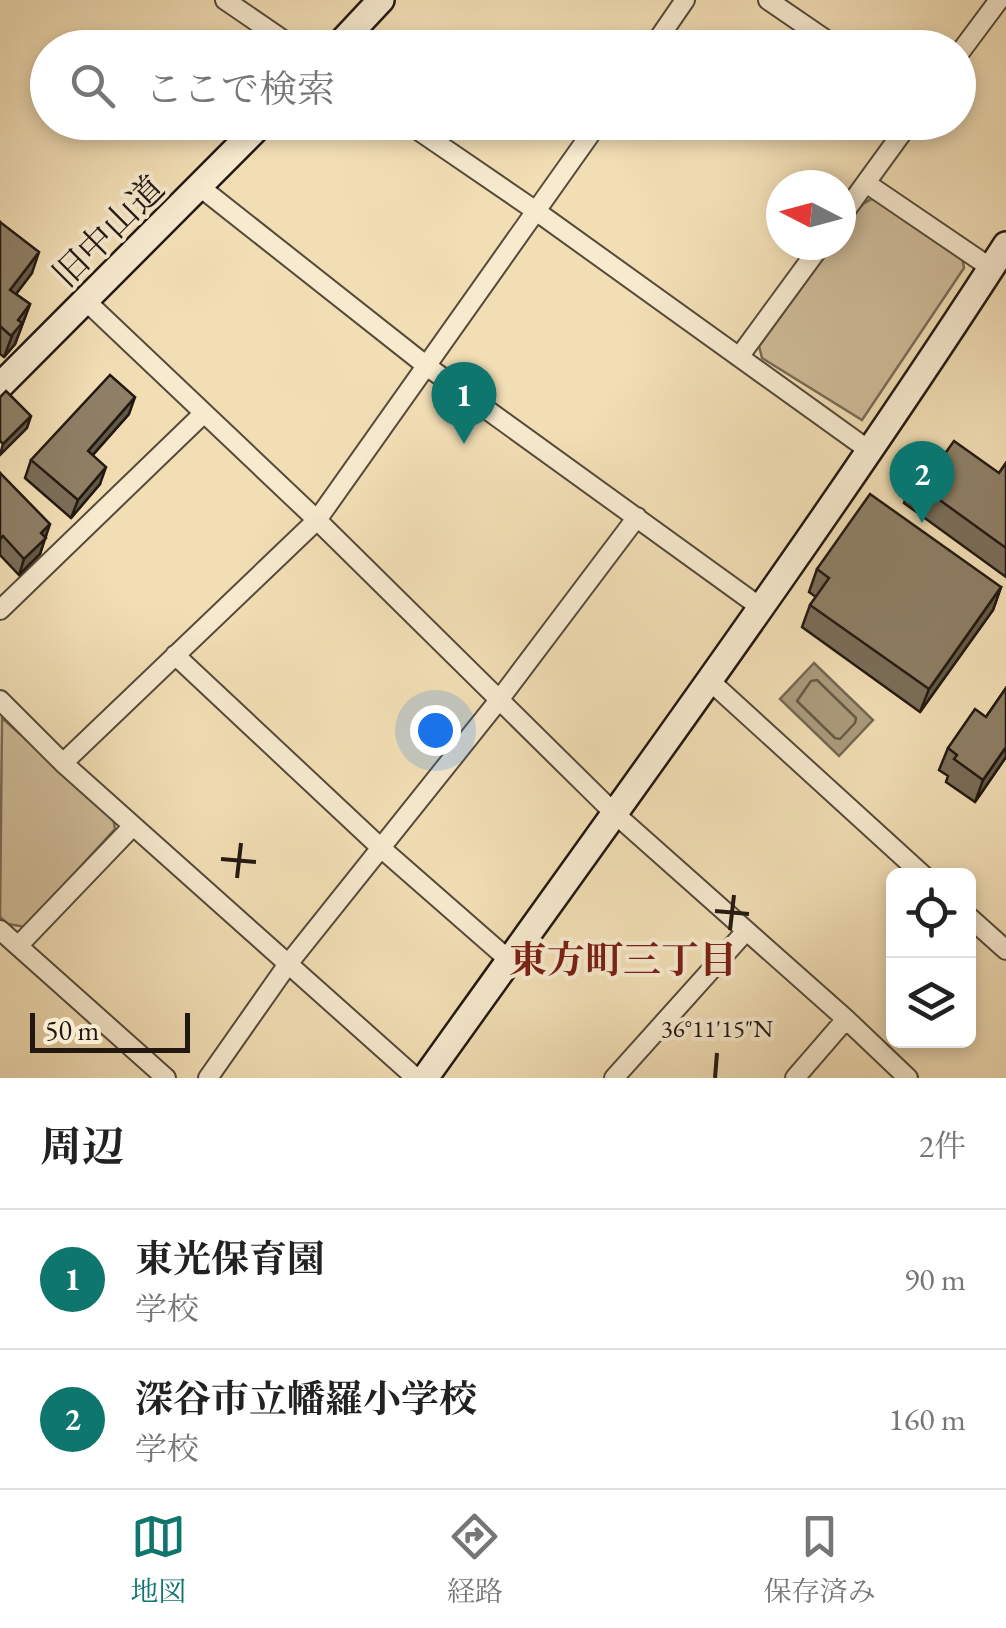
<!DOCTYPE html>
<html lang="ja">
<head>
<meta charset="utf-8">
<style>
	:root { --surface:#fff; --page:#f6f6f6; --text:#222; --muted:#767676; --line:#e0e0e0; --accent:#0f766e }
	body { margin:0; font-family:"EB Garamond","Noto Serif JP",serif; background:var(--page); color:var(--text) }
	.controls { position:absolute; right:30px; bottom:30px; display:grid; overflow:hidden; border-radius:15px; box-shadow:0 5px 15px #0003 }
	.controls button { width:90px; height:90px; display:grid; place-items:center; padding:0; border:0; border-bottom:2px solid var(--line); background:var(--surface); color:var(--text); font:50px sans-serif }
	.compass { position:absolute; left:766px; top:170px; width:90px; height:90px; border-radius:50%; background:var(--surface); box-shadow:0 5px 15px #0003; rotate:276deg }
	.scale { position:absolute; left:30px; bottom:25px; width:160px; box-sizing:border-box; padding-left:10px; border:5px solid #221811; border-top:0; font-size:28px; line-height:35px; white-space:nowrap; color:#221811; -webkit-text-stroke:8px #f7eacf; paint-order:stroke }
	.you { position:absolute; left:435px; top:730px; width:35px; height:35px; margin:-25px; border:8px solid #fff; border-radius:50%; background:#1a73e8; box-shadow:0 0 0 15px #1a73e833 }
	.badge { display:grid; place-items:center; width:65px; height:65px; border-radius:50%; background:var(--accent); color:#fff; font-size:32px; font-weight:700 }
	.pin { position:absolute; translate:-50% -82px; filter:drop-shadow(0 2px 5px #0008) }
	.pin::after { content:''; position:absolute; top:52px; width:35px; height:30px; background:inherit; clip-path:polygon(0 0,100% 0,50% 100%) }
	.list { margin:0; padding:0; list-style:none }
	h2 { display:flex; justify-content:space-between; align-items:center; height:130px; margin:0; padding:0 40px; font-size:42px }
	h2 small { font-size:32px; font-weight:400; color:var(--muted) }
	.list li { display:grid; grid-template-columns:65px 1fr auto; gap:30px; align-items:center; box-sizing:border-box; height:140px; padding:0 40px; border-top:2px solid var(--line) }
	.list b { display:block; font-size:38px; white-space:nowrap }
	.list p { margin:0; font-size:32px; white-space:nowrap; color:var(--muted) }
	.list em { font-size:32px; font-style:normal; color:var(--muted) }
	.icon { flex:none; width:55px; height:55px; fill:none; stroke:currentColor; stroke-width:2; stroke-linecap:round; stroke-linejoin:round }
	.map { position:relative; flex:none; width:1006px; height:1078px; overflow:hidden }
	.search { position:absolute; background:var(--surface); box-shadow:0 5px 15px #0003; left:30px; right:30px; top:30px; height:110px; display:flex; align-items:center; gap:25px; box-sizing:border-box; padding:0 35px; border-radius:55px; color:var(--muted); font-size:38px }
	.sheet { height:410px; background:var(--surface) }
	nav { display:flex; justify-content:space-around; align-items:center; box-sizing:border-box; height:140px; border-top:2px solid var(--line); background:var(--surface); font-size:28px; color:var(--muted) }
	nav a { display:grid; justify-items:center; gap:5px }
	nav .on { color:var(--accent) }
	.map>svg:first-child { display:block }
	.green { fill:#cfbc99; stroke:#786a55; stroke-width:2.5 }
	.water { fill:#ab9b7d; stroke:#746752; stroke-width:2.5 }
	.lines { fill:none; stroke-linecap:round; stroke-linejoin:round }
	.shore { stroke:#665a47; stroke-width:2.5 }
	.street-casing { stroke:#564a3a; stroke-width:22 }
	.secondary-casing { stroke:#221811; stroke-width:30 }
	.street { stroke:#f7eacf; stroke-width:18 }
	.secondary { stroke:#f7eacf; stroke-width:25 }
	.wall { fill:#7a6d58; stroke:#221811; stroke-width:2.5 }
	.shaded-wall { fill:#635947; stroke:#221811; stroke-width:2.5 }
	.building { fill:#8e7f66; stroke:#221811; stroke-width:2.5 }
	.ticks { fill:none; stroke:#221811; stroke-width:4 }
	.labels { text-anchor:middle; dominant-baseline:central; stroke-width:8; stroke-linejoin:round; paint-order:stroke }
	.street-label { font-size:35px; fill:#221811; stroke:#f7eacf }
	.neighbourhood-label { font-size:38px; font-weight:bold; fill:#7a1f14; stroke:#f7eacf }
	.ticks-label { font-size:25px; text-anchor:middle; fill:#221811; stroke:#f7eacf; stroke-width:8; stroke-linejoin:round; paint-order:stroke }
</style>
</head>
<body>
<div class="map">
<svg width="1006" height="1078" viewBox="0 0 1006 1078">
	<rect width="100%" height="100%" fill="#f2deb5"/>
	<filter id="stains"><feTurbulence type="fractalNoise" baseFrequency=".002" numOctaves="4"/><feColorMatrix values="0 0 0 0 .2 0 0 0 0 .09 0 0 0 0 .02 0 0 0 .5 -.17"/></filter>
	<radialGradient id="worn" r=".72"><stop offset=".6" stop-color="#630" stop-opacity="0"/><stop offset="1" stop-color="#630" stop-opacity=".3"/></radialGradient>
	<path class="green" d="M875,198L962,256L964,268L862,420L762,358L759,346L833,245H841C841,228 858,202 875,198Z
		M2,718L113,817L115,829L25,927L8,924L0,917Z"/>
	<path class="water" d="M814,663L873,720L839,756L780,699Z"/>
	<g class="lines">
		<path class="shore" d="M817,680L856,718L855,723L840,739L835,738L797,701L811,681Z"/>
		<defs>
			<path id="street" d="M225,0L295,48
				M768,0L838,48
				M652,48L685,0
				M958,55L999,0
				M406,122L536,211L870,451
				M866,183L991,268
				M200,187L428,367L760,607
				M841,217L910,122
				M87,302L317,520L614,813L846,1019L908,1078
				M739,357L821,245
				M0,610L204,413
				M175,655L381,848L509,960
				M710,681L924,876
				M0,700L63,763L416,1078
				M63,763L317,520L599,122
				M968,916L1006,950
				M0,930L166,1078
				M18,946L133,826
				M208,1078L288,964L499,700L637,517
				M614,1078L746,931
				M795,1078L846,1019"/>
			<path id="secondary" d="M336,48L381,0
				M0,386L263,122
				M425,1078C622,802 823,529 1006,245"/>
		</defs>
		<use href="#street" class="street-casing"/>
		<use href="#secondary" class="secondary-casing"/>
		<use href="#street" class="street"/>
		<use href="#secondary" class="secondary"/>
	</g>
	<path class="wall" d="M0,222L32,273L16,294L30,304L15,344L4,357L0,354Z
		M129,414L93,455L100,484L71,518L25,478L31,460Z
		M939,462L999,473L1006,463V577L904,503L912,480Z
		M0,473L45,537L40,554L19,575L0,555Z
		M817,569L1001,587L993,610L920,712L802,627L810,605L816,597L809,592Z
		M1006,688V757L975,802L946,782L948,776L939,770L948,748L986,717Z"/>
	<path class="shaded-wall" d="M39,252L32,273L3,311L10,290Z
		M30,304L15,344L4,357L18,320Z
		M135,397L129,414L81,468L88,451Z
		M31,416L27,428L0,455L3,444Z
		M106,467L100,484L71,518L78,500Z
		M50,524L40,554L19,575L24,559L41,533Z
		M1001,587L993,610L920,712L929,689Z
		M1006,747V757L975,802L983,780Z"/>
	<path class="building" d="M0,222L39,252L10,290L30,304L18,320L22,323L11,336L0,326Z
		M110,375L135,397L88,451L106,467L78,500L31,460Z
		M6,391L31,416L3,444L0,441V397Z
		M954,441L999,473L1006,463V548L912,480L930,455L939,462Z
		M0,473L50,524L41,533L46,538L24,559L3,536L0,539Z
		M870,494L1001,587L929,689L810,605L829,578L817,569Z
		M1006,688V747L983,780L954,759L957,755L948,748L975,709L986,717Z"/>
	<path class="ticks" d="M221,859L256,862M237,878L241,843M715,911L749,914M730,930L734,895M715,1078L717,1053"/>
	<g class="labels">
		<g class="street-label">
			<text transform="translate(108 231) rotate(-45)">旧中山道</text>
		</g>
		<g class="neighbourhood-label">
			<text x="623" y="959">東方町三丁目</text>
		</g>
	</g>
	<g class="ticks-label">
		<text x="717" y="1037">36°11'15"N</text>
	</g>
	<rect width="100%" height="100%" filter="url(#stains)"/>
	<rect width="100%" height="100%" fill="url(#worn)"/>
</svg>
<div class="controls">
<button><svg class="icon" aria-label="locate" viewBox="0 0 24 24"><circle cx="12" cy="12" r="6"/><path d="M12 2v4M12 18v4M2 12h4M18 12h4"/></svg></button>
<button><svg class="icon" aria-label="layers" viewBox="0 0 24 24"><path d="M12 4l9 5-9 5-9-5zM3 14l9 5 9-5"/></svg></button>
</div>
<svg class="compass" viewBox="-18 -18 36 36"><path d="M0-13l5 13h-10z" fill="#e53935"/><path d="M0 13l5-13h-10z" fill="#767676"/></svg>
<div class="scale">50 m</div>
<div class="you"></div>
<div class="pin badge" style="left:464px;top:444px">1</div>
<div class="pin badge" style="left:922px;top:523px">2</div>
<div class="search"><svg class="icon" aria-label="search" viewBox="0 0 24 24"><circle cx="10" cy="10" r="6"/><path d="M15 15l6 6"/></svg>ここで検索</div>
</div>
<section class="sheet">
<h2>周辺<small>2件</small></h2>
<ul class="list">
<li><span class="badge">1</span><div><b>東光保育園</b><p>学校</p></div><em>90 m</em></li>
<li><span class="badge">2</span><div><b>深谷市立幡羅小学校</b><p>学校</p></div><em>160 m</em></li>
</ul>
</section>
<nav>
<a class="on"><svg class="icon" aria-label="map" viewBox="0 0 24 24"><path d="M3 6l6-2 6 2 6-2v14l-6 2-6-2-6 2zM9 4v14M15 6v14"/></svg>地図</a>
<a><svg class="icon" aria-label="directions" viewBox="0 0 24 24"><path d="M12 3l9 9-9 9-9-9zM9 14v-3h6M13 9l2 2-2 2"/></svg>経路</a>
<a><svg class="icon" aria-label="saved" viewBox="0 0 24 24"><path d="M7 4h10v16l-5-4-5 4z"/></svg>保存済み</a>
</nav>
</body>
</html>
